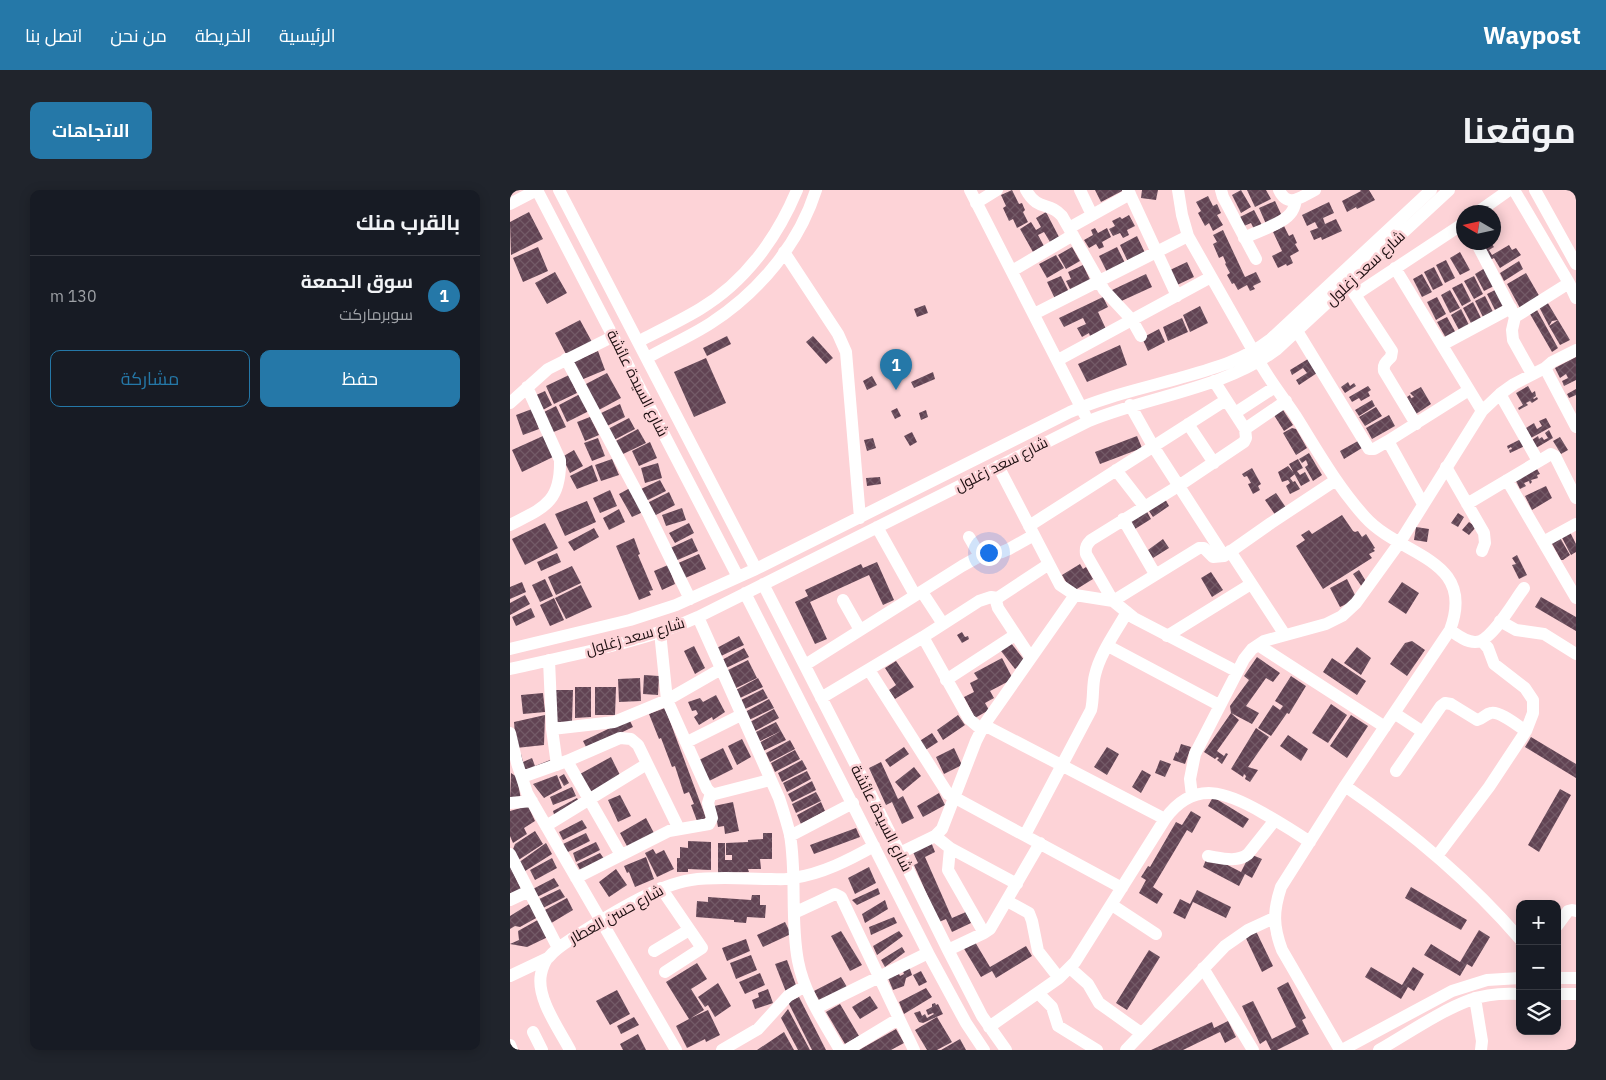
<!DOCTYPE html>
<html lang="ar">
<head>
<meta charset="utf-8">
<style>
	:root { --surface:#171b24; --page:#20242c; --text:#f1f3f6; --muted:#9ea1a6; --line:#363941; --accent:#2578a8 }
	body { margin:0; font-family:"IBM Plex Sans",Cairo,sans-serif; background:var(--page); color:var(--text); direction:rtl }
	.controls { position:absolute; right:15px; bottom:15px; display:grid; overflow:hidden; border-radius:10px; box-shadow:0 2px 12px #0003 }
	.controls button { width:45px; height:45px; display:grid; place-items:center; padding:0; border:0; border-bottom:1px solid var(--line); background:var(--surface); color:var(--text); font:25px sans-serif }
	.compass { position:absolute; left:946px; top:15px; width:45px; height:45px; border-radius:50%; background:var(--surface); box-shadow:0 2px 12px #0003; rotate:279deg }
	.you { position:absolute; left:478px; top:362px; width:18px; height:18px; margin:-12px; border:4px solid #fff; border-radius:50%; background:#1a73e8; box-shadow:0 0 0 8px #1a73e833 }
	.badge { display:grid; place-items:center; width:32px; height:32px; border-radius:50%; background:var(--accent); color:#fff; font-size:16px; font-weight:700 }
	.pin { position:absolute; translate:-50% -41px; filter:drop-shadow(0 1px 2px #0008) }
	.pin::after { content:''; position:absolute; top:26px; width:18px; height:15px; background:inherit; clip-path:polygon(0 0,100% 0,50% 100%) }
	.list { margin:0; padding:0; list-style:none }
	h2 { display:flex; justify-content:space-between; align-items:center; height:65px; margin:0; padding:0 20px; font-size:21px }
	h2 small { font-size:16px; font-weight:400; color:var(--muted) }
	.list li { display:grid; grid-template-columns:32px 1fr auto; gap:15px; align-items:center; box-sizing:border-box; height:80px; padding:0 20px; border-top:1px solid var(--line) }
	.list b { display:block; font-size:19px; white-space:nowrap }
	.list p { margin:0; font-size:16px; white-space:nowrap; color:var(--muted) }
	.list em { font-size:16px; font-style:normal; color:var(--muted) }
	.actions { display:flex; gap:10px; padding:15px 20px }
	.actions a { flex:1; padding:11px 0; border:1px solid var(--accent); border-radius:10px; text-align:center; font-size:18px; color:var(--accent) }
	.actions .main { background:var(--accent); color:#fff }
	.icon { flex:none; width:28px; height:28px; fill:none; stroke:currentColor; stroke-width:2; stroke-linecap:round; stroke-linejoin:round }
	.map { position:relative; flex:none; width:1066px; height:860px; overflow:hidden; direction:ltr; border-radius:10px }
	header { display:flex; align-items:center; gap:30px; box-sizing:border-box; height:70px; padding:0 25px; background:var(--accent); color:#fff }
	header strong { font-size:24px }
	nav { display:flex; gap:28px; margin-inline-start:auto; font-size:18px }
	.intro { display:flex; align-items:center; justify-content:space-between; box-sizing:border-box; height:120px; padding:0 30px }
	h1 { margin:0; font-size:35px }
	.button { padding:12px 22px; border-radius:10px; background:var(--accent); color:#fff; font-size:18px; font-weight:700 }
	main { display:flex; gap:30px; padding:0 30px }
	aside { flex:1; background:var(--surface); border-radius:10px; box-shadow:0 2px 12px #0003 }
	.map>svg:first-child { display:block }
	.building { fill:url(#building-cross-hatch) }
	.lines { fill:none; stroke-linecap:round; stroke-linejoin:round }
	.minor { stroke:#fff; stroke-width:12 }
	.labels { text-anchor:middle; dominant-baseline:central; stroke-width:5; stroke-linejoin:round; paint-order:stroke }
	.street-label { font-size:15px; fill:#1d0f11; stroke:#fdd3d7 }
</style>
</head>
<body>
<header>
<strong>Waypost</strong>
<nav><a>الرئيسية</a><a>الخريطة</a><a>من نحن</a><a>اتصل بنا</a></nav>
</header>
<div class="intro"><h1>موقعنا</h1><a class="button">الاتجاهات</a></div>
<main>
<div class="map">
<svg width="1066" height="860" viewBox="0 0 1066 860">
	<defs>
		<pattern id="building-cross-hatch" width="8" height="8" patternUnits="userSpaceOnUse" patternTransform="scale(1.25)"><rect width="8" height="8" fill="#614353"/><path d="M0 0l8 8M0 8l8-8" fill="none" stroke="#735a67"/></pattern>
	</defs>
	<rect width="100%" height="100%" fill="#fdd3d7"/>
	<path class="building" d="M502,0L509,14L512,13L515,20L513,22L518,32L507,38L503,29L499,31L493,18L496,16L491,5Z
		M585,0H614L591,12Z
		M632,0H648L646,10L631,8Z
		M731,0L741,17L731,23L722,5Z
		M737,0H756L761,9L745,17Z
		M850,0H859L865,10L847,19L846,17L837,22L832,11L851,1Z
		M698,6L703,16L707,14L711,23L707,25L713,35L703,41L699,33L695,36L688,23L691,21L686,12Z
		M765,11L772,26L756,34L749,18Z
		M819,12L824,23L813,28L815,34L826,29L832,41L812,50L811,47L804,50L800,41L808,38L805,32L797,36L792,25Z
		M744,20L753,37L745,41L741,33L734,36L730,27Z
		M19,22L33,49L1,65L0,32Z
		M536,22L549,47L540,52L534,42L528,45L534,56L523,62L510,39L521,32L526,40L531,37L526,28Z
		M619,25L625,36L617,40L619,45L613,48L610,43L603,46L599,39L605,36L602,31L610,27L612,29Z
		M774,36L779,46L783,44L787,53L785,54L789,61L780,66L783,73L777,76L776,74L768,78L762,66L772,61L763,42Z
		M585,38L588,43L597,38L601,47L592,52L594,57L589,59L586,54L579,58L574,50L583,45L581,40Z
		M713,40L735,87L746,82L751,92L743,96L745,99L740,101L737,95L728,100L724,93L722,94L717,85L720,83L715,74L716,73L713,66L709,68L703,54L707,52L703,45Z
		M627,46L636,65L619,74L610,55Z
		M974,52H976L979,56L982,54L984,57L979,60L982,65L999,55L1002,60L1006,58L1011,65L990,78L984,68L978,71L970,55Z
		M28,57L38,81L13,92L3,68Z
		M562,57L570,71L556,79L548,65Z
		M607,57L616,75L598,84L589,66Z
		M950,62L960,80L950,85L940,68Z
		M546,65L554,78L537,88L529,74Z
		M936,70L945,88L935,93L926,75Z
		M1009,71L1013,79L994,91L990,83Z
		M677,72L684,87L667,95L660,80Z
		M573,75L582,94L562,103L556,91L561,89L558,82Z
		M924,77L933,95L923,100L914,82Z
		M975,78L984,96L974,101L965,84Z
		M45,82L57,103L37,114L25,93Z
		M1016,83L1031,109L1011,120L997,94Z
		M636,84L642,97L607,113L600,101Z
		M912,84L922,102L912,107L903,89Z
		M551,86L560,104L546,111L537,92Z
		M964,86L973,104L964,109L954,91Z
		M952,93L961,111L952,116L942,98Z
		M987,99L996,116L986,122L977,104Z
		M940,100L950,118L940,123L931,105Z
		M975,106L984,124L974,129L965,111Z
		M593,107L598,117L588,122L596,139L580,146L579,143L572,147L567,138L576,134L573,128L554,137L549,128Z
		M927,107L936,124L926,130L917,112Z
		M1036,110L1048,130L1042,131L1039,136L1028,115Z
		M963,112L972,130L962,135L953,118Z
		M415,115L418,123L407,127L404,119Z
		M690,116L698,133L680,142L673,125Z
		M951,119L960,137L950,142L941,125Z
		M1027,120L1048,158L1042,162L1020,124Z
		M937,127L947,145L937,150L927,132Z
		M672,128L678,142L658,151L653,137Z
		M70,130L82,152L57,166L45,143Z
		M1048,130L1060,150L1050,155L1039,136Z
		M649,139L655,152L638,161L632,148Z
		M217,146L221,154L197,166L193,158Z
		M303,146L323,168L316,174L296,152Z
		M610,155L617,175L577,192L568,174Z
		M88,161L95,180L71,190L63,172Z
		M1066,167V190L1054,196L1052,191L1058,188L1056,184L1050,188L1045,178Z
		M196,168L216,213L184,227L164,182Z
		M798,169L807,183L789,195L786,190L797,183L793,178L782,185L780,180Z
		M423,182L425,189L404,198L401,192Z
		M97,183L111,208L87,221L74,195Z
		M59,185L67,203L44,214L36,196Z
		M362,186L367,195L357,200L353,191Z
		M838,192L840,196L844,193L846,196L835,203L831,197Z
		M858,196L861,200L858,202L860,206L851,211L849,208L842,212L839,207Z
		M1018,196L1022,203L1025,201L1026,206L1023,208L1024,209L1027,207L1028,209L1022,213L1020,211L1016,213L1018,215L1009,220L1008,218L1013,215L1006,203Z
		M911,197L921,214L906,224L897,207L900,205L901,208L904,207L900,203Z
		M1066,199V205L1059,208L1057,204Z
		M35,201L42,215L31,221L24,206Z
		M70,204L79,221L57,232L49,215Z
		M862,210L865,216L849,226L845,220Z
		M110,214L115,227L95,237L89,224Z
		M46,216L56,237L41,243L32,223Z
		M771,217L783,235L774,241L762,222Z
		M866,217L872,226L855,236L849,227Z
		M387,218L391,226L385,229L381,221Z
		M22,219L29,239L13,245L6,225Z
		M416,220L418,227L411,230L409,223Z
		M879,225L885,236L862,249L856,238Z
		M80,227L89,245L75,251L67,232Z
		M119,228L125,239L104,250L98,239Z
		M1036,228L1041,237L1021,248L1016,238L1024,233L1027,239L1032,236L1029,231Z
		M782,238L786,239L797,258L786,265L773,243Z
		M128,239L136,253L111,265L104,252Z
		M1039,240L1043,248L1026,258L1022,250L1028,246L1029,249L1032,247L1034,250L1038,248L1035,243Z
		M402,242L407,252L400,256L394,246Z
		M33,246L43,267L12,282L2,260Z
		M627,246L632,258L590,274L585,262Z
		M1050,247L1058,260L1051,264L1043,251Z
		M88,248L95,266L82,271L74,253Z
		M363,248L366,258L357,261L354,250Z
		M1013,248L1017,255L1000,263L999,260L1002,259L1001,257L998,259L997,256Z
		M848,251L852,258L834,269L830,261Z
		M140,252L147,268L129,276L122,261Z
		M64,260L73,276L60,283L52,267Z
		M799,263L812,285L803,291L795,277L798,275L796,270L792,273L789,269Z
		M102,269L109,285L91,291L85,275Z
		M788,269L793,278L787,281L790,285L795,282L800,291L791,296L779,274Z
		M148,273L152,288L135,293L131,278Z
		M82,275L88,291L67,299L60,286Z
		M778,276L785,284L780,288L783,292L785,291L790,299L780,304L776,296L780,293L778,290L772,292L768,282Z
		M742,278L751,294L748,296L750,300L743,304L738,294L741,293L737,286L734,287L732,284Z
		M1027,279L1030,284L1027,285L1028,288L1021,290L1022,292L1020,294L1019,291L1014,293L1016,296L1010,299L1005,289Z
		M370,287L371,294L357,296L356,288Z
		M150,290L156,301L136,311L131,299Z
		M1036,296L1042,308L1022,320L1015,306Z
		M120,298L133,322L122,327L109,304Z
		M100,300L107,316L90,323L83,308Z
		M159,302L165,315L144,326L137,313Z
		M766,303L777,319L766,326L755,310Z
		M654,307L659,316L643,327L637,318Z
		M77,311L86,332L55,346L45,324Z
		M172,318L176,330L156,336L152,325Z
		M635,318L641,329L625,339L619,328Z
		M109,319L115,332L99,340L93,328Z
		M948,323L954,327L948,337L941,333Z
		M832,325L843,341L845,342L848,341L852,347L856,344L865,358L863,359L865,361L859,364L862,368L813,399L786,356L795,350L791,345L799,340L802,344Z
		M959,332L966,337L959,345L952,340Z
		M35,333L48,358L15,375L2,349Z
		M179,333L184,343L165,353L159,343Z
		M906,337L919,339L917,352L904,350Z
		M84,338L89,347L64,361L58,352Z
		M1059,340L1066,354V362L1061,365L1050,344Z
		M1049,346L1060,365L1053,370H1051L1040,350Z
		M124,348L130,364L128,365L143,400L139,401L141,405L129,410L106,356Z
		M182,348L188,361L163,372L158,359Z
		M653,349L659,358L643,368L638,360Z
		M47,363L51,372L31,381L27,372Z
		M189,364L196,379L173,389L166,374Z
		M1007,365L1017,385L1009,389L1002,375L1006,374L1002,368Z
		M367,372L384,410L373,415L359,385L300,412L317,449L305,454L285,412L298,406L295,400L351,374L353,378Z
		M570,374L573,379L576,377L583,389L562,402L552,385Z
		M158,375L165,394L152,400L144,381Z
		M62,376L71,393L46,405L38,387Z
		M849,380L857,393L852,397L843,384Z
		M701,382L713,400L702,407L691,388Z
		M35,389L43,406L30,412L22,395Z
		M837,389L847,409L830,417L820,398Z
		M12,392L16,402L0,409V397Z
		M892,392L909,403L896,424L878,412Z
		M71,395L82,417L56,429L45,408Z
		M15,405L20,414L0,425V413Z
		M1031,407L1066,427V441L1025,417Z
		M44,408L54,430L40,436L30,415Z
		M21,418L25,427L6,436L2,427Z
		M452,442L455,447L458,446L459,449L452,453L447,445Z
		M229,446L234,455L209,467L205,459Z
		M902,451L915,460L897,486L880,474L895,453Z
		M501,453L515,471L505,479L491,461Z
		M184,456L195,478L185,484L174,461Z
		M847,457L861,468L851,485L834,473Z
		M234,458L239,467L214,479L210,471Z
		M747,467L770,483L763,492L756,488L736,516L749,523L742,534L721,523L720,516L739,490L734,486Z
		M492,468L503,489L480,501L484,508L475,513L479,520L465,528L454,507L464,502L460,493L468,489L464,483Z
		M822,468L856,491L847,505L813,482Z
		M238,470L247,488L222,500L214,482Z
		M386,471L404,497L385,509L379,500L386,495L375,478Z
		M134,485L149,486L148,505L133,504Z
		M781,486L796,496L779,524L777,523L761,546L748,538L763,515L770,520L773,516L765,511Z
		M130,488L131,511L109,512L108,489Z
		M248,488L253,497L228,509L224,501Z
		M65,497H81V527L65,528Z
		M85,497H106L105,525H85Z
		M253,499L258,508L233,520L229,511Z
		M45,500H63L62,532H44Z
		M33,503L35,522L13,524L11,505Z
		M206,505L215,522L203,530L202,527L189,535L184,527L188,524L186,520L182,521L178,512L190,508L193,512Z
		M259,509L264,518L239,530L235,522Z
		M821,514L837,525L818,553L802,543Z
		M155,518L196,628L187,631L181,615L184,614L179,602L174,604L165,576L162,577L151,548L149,549L139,524Z
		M264,519L269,528L245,541L240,532Z
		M721,523L729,530L707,561L714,566L716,563L718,564L712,574L707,570L709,568L707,567L705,569L694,562Z
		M35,525L34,555L6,558L4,532Z
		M448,525L455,535L433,550L427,540Z
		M841,525L858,536L837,568L820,556Z
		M119,529L123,537L77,559L73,551Z
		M266,532L271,541L246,553L242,544Z
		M746,538L759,547L738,577L748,580L740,592L735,589L736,586L734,584L733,587L721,579Z
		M271,541L276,550L251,562L247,554Z
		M422,543L428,552L414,561L408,552Z
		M778,545L798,559L791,571L770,556Z
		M1021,547L1066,574V588L1015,557Z
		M232,549L241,567L227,575L218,556Z
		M280,550L285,559L260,572L256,563Z
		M671,554L681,557L675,574L663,570L666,562L668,563Z
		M394,557L399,564L380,577L375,570Z
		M597,557L609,564L597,585L584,577Z
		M213,558L223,579L197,592L187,571Z
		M444,558L452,575L434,584L426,567Z
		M285,560L290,569L265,582L261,573Z
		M11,564L13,572L22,568L25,576L40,570L41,575L15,584L9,566Z
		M101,567L111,587L81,603L70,584Z
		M292,570L297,579L272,592L268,583Z
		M650,570L661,574L655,587L645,583Z
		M371,572L388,609L393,606L404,628L392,634L382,612L376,615L359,578Z
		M404,577L411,586L393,601L385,592Z
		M632,580L641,585L631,603L622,597Z
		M297,581L301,589L277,602L273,593Z
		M1,583L7,587L11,610L0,611Z
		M54,584L59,593L54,596L49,587Z
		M47,585L52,598L34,608L23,594Z
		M302,591L306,600L282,612L278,604Z
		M62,597L66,606L43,615L40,607Z
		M1050,599L1061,605L1029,662L1018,655Z
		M306,602L311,611L286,623L282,614Z
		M429,603L435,615L413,627L407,616Z
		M110,605L121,626L108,632L98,610Z
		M703,607L739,629L733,638L698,616Z
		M67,608L71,615L45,628L43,621Z
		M223,612L229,641L215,644L214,636L208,637L204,616Z
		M311,612L315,621L291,634L287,625Z
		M18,616L25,631L14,638L17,644L3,653L0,646V621Z
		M681,621L691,627L682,643L677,640L643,697L653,704L647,714L629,703L636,690L631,687L638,676L640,677L666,632L672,635Z
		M136,628L145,645L118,658L110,643Z
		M72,630L77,638L53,650L49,642Z
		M346,638L350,647L304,664L300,655Z
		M25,641L33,654L7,671L2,662L5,654Z
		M76,643L80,651L56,663L53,654Z
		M253,643H262V669H250L251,679H238L239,682L208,683V653H215V670H222V665H216V653L238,652V650L253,649Z
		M178,651L201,652V680L178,679V682H167V668H170V657L178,658Z
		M86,652L90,660L66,672L63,663Z
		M421,652L425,662L415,667L442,728L456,722L461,733L442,742L436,729L429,732L404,675L408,673L402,660Z
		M36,653L42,664L12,683L8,673Z
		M143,659L146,664L154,660L164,679L147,687L135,663Z
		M90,663L95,670L71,682L67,674Z
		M740,664L752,669L742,688L735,684L729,696L693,677L698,665L731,682Z
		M136,667L144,689L125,697L119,682L117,683L114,676Z
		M42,668L47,678L25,690L20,680Z
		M0,676L11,699L0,705Z
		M359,677L366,693L345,704L338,688Z
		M106,679L117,695L99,707L89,692Z
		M44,688L49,696L25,708L21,700Z
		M901,697L957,730L951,740L895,708Z
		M368,698L370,704L347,715L342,710Z
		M50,699L55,707L31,719L27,710Z
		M687,700L721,717L716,728L683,712L675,729L663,723L670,709L680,714Z
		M242,705H250V715H256L255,728L237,727L236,733L224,732V730L186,727L187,711L198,712V707L241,710Z
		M57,708L63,720L38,735L33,721Z
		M375,710L378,719L355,733L352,724Z
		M21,713L28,727L10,737L5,736L0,739V726Z
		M33,727L40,746L17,757L0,754L9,750L8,741Z
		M384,727L387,733L361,745L359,737Z
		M275,732L281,744L253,757L247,745Z
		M744,737L763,776L752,782L733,742Z
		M969,740L980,747L962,777L957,774L950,786L914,765L921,754L950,772Z
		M331,741L352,775L340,781L321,746Z
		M389,741L393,746L367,765L363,756Z
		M236,749L240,761L217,771L212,758Z
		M450,752H465L480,777L516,756L522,766L486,788L482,781L471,787Z
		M392,757L395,762L375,777L371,770Z
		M639,760L650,767L617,820L606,813Z
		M241,765L247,780L226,789L220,773Z
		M277,770L287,798L276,802L265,774Z
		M187,773L197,789L181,799L194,820L181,828L198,820L210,845L196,852L195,849L177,858L166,836L179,829L156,792Z
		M399,776L402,785L396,788L394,796L383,800L378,788L389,784L390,786L394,784L392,779Z
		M861,777L892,795L903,777L914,784L904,801L898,797L891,809L855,787Z
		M411,781L417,792L409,796L403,785Z
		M250,783L255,795L235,804L229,792Z
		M331,787L337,797L310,812L304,801Z
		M778,792L796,828L792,830L799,844L767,860H761L756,850L750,854L732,816L743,811L762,849L786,837L767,798Z
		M208,793L221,816L205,827L198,815L195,817L188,807Z
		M416,798L422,807L394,824L389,812Z
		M258,799L263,813L245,819L242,810L249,807L248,803Z
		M107,800L120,824L100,835L86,811Z
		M360,806L368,818L350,829L342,817Z
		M289,807L316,860H302L278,812Z
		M425,813L426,815L428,814L433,824L413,833L409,832L404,823L410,821L412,826L415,824L417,828L424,824L423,823L418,825L416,820L422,817V814Z
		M330,814L349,846L335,854L316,822Z
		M278,819L300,860H288L271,828Z
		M124,827L129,835L111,844L107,836Z
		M427,827L442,852L427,860H417L405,840Z
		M718,831L726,847L715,853L710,842L673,860H641L702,832L704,838Z
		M386,839L394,853L381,860H349Z
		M274,842L284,860H247Z
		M128,844L136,860H113L110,854Z
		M450,849L456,860H431Z"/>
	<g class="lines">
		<path class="minor" d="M27,0L228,387
			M49,0L246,379
			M460,0L575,225
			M516,0C528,22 539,11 552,26L594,100L622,130L631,146
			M570,0L582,25
			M618,0L667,106
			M668,0L672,25L678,46C702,88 726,130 749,171C759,190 773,207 785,225C807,260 827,296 855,327C891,367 967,368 940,440L835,596L771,697C763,721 763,736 772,760L830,860
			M711,0L713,7L746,69
			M769,0C778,19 791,7 805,0
			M1004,0L1059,93L1066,108
			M1025,0L1066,74
			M466,13L487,0
			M0,14L27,0
			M968,22L999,0
			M559,38L620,4
			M734,48C746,42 772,34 780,24C784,20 785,15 786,10
			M966,52L1005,127L1002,140L1003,150L1022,184
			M274,62L328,144L336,162L350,328
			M885,78L972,221
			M502,81L563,45
			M838,94L882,161L881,167C876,172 873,174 874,181L906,234
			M845,105L954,33
			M524,124L678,46
			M1005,127L1059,93
			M787,141L859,259H864L878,251L959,200
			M129,151C149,141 170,131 190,119C235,92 267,48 287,0
			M932,155L1001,118
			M137,168C158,156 181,146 201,133C249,102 289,54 306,0
			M56,169L139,325L180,409
			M548,170L701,87
			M1035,178L1066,237
			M704,191L735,239
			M990,204L1028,271
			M0,213L38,179L104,146
			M620,215L643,256L714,366
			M725,223L765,197
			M678,234L704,273
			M878,251L913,314
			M488,276L550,395L565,405L603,411L689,358H694L703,367L714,366L761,333L826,290
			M936,277L974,343L975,353L972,361
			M606,280L634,316
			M997,290L1066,408
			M957,314L1041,264L1045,266L1066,308
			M613,329L645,384
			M0,335C33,318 51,313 50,270L17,197
			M519,336L716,210
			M367,337L405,405
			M459,347L470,366
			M1033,352L1066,334
			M720,361L775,445
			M253,394L359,601L438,760L472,826L496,860
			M412,402L433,434
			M235,403L418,763L456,833L474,860
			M333,410L350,440
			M188,427L269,608C273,620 277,632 280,645C287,686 280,729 288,771C294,803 314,832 330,860
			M990,431L1006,440L1034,444L1066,464
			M940,440C947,445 956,452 965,452C981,453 1004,411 1014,398
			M150,442L157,510L197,599L201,603L205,604L260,590
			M657,446L741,394
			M413,447L459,529L472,540
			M748,455L875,537
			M598,456L709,515
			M0,459L120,430L166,415L246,379L560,222C596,206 635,198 673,187C705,178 734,170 761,149L921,0
			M521,468L488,418L486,411L489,407L539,374
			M39,470L42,539L47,575
			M295,475L452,376L470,366L492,362L499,359L524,345
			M0,479C63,464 129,454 188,427L579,231C640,206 713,199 766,160L939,0
			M359,480L438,604L612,698
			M726,481L624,428L603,411L576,364C575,357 577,354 581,350L670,295L734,252L736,248L735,239L776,211
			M436,490L505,445
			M311,508L413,447L469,411L481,407L488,408
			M884,523L913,542
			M474,535L655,629
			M42,539L104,532L157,510L211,479
			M0,543L7,573L17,603L166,860
			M177,552L231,525
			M57,571L111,665
			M886,581L931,516L935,513L941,514L967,530C973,529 975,524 981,523C990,521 1008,536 1016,541
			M12,587L57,571L110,548L121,549L128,555L169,639
			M835,596C899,640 959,690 1010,749
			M682,606L680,589L685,564L734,469L742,459L754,451L816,434L832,426L846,413L890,352L972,221L990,204L1004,194L1035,178L1042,172L1066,160
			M0,613L22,611
			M36,636L137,574
			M515,645L581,520C584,508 582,496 585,485C590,463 606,442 617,422
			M280,646L343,613
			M425,646L440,658L507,694
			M440,658L438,680L474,743
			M390,663L425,646L432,639L466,551L474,535L565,405
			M0,664L48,758
			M698,666C711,668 727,673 738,664L765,630
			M927,666L979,597L1016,541L1023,523V510L1015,498L984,474L978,458L972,451
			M66,688L159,641L199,634L202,628L198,613L201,603
			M151,698L192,758L155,782
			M0,710L19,701
			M497,711L519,723L522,731L528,761L549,788
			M602,715L646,744
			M284,723L325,704L331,707L404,860
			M1047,736L1058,721L1062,720L1066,721
			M438,760L474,743L480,739L530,653
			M144,761L179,740
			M560,778L578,794L589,813L631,843
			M693,778L743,860
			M0,786L38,768
			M1047,788H1066
			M528,803L542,817L548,836L587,860
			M1047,804H1066
			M965,808L972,851L971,860
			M306,818L418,763
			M479,837L549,788L565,772L655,629C684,589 717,602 753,623C769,632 785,642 800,652
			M23,842L32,860
			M0,855L2,860
			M60,860C49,839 26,808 31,784C32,779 35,770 39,767C47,757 59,751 69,744C99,725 147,695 181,690C206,686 235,689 261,689C268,689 276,690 283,688C312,684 339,670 364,656
			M212,860L248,839L278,806L295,796
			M337,860L388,829
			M616,860L715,756L738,740L764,728
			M832,860L942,801L977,790L1010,788
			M869,860C897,844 930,821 960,810C976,804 993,803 1010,804"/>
	</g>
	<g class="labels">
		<g class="street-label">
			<text transform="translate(855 78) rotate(-43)">شارع سعد زغلول</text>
			<text transform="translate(128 193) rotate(63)">شارع السيدة عائشة</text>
			<text transform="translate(491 274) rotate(-27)">شارع سعد زغلول</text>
			<text transform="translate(125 446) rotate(-16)">شارع سعد زغلول</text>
			<text transform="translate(372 628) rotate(63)">شارع السيدة عائشة</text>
			<text transform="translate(106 724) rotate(-29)">شارع حسن العطار</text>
		</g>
	</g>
</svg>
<div class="controls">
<button>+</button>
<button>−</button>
<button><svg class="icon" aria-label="layers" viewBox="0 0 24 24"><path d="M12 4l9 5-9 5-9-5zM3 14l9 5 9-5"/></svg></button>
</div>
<svg class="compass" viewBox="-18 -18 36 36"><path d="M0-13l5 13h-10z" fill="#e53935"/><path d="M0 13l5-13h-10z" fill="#9ea1a6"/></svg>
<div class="you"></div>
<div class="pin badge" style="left:386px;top:200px">1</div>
</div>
<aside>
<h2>بالقرب منك<small></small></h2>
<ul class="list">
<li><span class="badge">1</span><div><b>سوق الجمعة</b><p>سوبرماركت</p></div><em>130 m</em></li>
</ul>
<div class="actions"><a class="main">حفظ</a><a>مشاركة</a></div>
</aside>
</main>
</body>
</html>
